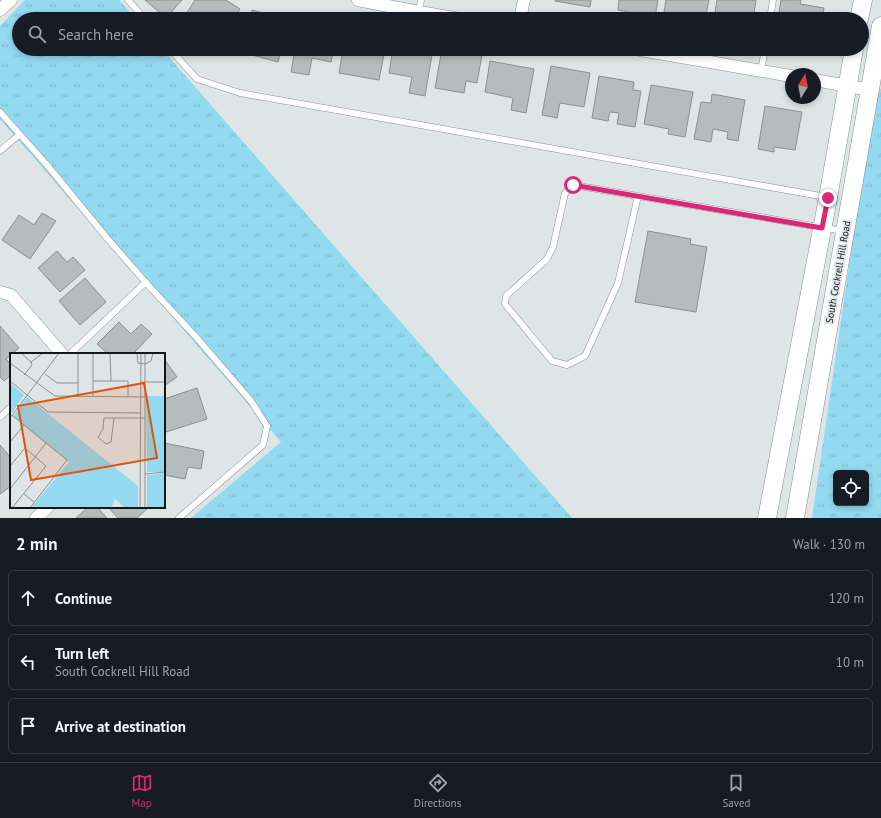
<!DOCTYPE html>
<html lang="en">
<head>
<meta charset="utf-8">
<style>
	:root { --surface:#171b24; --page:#20242c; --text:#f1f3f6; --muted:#9ea1a6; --line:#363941; --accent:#db2777 }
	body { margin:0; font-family:"PT Sans",sans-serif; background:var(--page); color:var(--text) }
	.controls { position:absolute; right:12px; bottom:12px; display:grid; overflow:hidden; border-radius:6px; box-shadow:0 2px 6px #0003 }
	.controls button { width:36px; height:36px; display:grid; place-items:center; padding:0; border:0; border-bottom:1px solid var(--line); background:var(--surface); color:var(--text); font:20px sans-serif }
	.compass { position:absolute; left:785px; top:68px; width:36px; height:36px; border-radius:50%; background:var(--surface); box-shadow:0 2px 6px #0003; rotate:10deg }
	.stop { position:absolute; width:12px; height:12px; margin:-9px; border:3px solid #db2777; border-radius:50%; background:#fff }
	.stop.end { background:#db2777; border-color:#fff; box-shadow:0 1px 4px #0008 }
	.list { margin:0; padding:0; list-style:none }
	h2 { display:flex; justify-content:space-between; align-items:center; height:52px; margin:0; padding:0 16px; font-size:17px }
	h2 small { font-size:13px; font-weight:400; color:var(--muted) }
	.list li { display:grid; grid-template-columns:26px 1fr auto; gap:12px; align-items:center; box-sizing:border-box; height:56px; margin:0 8px 8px; padding:0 8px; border:1px solid var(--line); border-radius:6px }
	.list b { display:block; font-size:15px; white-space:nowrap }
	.list p { margin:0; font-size:13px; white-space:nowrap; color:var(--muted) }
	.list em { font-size:13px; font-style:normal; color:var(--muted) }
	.icon { flex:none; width:22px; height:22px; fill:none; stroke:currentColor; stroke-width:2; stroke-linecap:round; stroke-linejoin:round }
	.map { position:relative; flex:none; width:881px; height:518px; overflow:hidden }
	.search { position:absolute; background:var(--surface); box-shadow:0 2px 6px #0003; left:12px; right:12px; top:12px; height:44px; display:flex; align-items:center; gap:10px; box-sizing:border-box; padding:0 14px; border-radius:22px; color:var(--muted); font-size:15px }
	.sheet { height:244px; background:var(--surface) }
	nav { display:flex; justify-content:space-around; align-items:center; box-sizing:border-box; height:56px; border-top:1px solid var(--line); background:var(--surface); font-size:11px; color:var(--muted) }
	nav a { display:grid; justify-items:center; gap:2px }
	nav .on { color:var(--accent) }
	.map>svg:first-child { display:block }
	.grass { fill:url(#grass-tufts); fill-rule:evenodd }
	.building { fill:#b5bcbe; stroke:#8a9193 }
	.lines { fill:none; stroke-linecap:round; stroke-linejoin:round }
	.service-casing { stroke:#899092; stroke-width:7 }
	.minor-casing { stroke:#899092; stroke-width:13 }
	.secondary-casing { stroke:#899092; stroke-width:19 }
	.service { stroke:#fff; stroke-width:6 }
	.minor { stroke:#fff; stroke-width:12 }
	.secondary { stroke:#fff; stroke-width:18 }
	.route { stroke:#db2777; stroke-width:5 }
	.labels { text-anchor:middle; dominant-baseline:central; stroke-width:3.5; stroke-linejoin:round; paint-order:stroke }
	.street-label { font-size:10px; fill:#141617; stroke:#dee5e7 }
	.inset-road { fill:none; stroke:#8d9294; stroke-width:1 }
	.view { fill:#dd560d; fill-opacity:0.15; stroke:#dd560d; stroke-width:2 }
	.inset-edge { fill:none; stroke:#141617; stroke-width:2 }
</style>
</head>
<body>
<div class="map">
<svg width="881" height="518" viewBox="0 0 881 518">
	<defs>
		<pattern id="grass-tufts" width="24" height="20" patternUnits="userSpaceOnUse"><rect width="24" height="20" fill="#93d9ef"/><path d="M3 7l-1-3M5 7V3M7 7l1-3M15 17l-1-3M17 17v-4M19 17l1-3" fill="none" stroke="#7ebacc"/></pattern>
	</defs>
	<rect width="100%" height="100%" fill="#dee5e7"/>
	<path class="grass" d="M25,0H119L136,19H19V49H162L572,518H191L281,442L0,119V26Z
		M877,88L881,89V518H812L860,191ZM836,473H866V503H836Z"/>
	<path class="building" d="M145,0H182L166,18Z
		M195,0H226L240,9L234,19H183Z
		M555,0H591L590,7L555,1Z
		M619,0H658L655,17L618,10Z
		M666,0H709L705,19L663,18Z
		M717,0H756L753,19H714Z
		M781,0H801L800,4L824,8L822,19H778Z
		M252,10L286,19H250Z
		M242,49H281L278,62L241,52Z
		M295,49H334L331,62L312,58L309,75L291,72Z
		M343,49H385L379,80L339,73Z
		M393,49H433L425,96L409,93L412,77L389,73Z
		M442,49H449L482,55L477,83L466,81L464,93L435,88Z
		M490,61L534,69L526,113L511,110L513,98L485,92Z
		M551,66L590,73L584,107L560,103L557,118L542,115Z
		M599,76L634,82L633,90L641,91L635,127L617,124L619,113L610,112L608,121L592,118Z
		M651,85L693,92L685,137L668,134L669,129L644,124Z
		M712,94L745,100L738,141L727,139L728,132L713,129L711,142L694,139L701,102L711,103Z
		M765,106L802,112L795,150L774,147V152L758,149Z
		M42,213L56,221L30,259L2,240L19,215L34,225Z
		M648,231L691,239L690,244L707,247L696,312L635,302Z
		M57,251L67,262L73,257L85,270L60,292L38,268Z
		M85,278L106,302L80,325L59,301Z
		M119,322L131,334L141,324L152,334L133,354H108L97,344Z
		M0,326L19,348L6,359L11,365V375L4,381L0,377Z
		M164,359L177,377L164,386Z
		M197,388L207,419L166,432L164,425V399Z
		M164,443L204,451L201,469L188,467L185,479L164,475Z
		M0,445L11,458V486L0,494Z
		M88,507H97L107,518H76Z
		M108,507H149L137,518H118Z"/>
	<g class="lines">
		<defs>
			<path id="service" d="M128,0L145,19
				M419,12L421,0
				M770,19L773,0
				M170,49L197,79L240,93L826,197
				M761,71L765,49
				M0,112L47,165L107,238L148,285L196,337L251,401L267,426L263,445L179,518
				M0,151L19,135
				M638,196L618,283L585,356L567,365L552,361L505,304L506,296L547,259L553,247L565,193L573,185L843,231
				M70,354L146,282
				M0,417L11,407"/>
			<path id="minor" d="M358,0L419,12L460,19
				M0,10L11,0
				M520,19L524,0
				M635,49L791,76
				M815,80L870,90
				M0,292L11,295L62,354
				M36,518L48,507"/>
			<path id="secondary" d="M859,19L863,0
				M767,518L828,198L854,49
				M795,518L881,26"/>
		</defs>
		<use href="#service" class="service-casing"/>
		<use href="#minor" class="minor-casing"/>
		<use href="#secondary" class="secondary-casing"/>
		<use href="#service" class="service"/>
		<use href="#minor" class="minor"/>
		<use href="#secondary" class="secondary"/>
	</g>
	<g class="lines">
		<path class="route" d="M573,185L822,228L828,198"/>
	</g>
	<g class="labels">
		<g class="street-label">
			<text transform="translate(838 272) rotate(-80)">South Cockrell Hill Road</text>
		</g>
	</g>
	<g transform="translate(10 353)">
		<rect width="155" height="155" fill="#dee5e7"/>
		<path d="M0,30L14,42L2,60L0,59ZM136,43H155V119H137ZM17,44L128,133V155H115L105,146L101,155H21L59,109L3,64ZM155,120V155H137V122Z" fill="#93d9ef"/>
		<path class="inset-road" d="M11,0L21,9M83,0V44M100,0L101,28M127,0L128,10L135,11L141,8L143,0M135,0V155M0,10L45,43L135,44M35,21L47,30H68M14,22L22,12L21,9L33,0M0,28L38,59L131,60M83,28H118V44M131,29H155M68,44V0M2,62L57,107L20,155M0,65L49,0M104,65L101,89L96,91L88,84L93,76L94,65H135M0,89L14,72M0,113L15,95L36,113L2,155M135,121L155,119M0,136L36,90M14,141L24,149M130,155L131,0"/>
		<path class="view" d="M134,30L147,105L21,127L8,53Z"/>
		<rect width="155" height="155" class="inset-edge"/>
	</g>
</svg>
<div class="controls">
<button><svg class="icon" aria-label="locate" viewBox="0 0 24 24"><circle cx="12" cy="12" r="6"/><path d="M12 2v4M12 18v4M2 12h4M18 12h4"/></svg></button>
</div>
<svg class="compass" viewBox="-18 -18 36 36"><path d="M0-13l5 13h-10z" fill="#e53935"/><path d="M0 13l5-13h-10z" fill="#9ea1a6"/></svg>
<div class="stop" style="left:573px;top:185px"></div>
<div class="stop end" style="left:828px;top:198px"></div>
<div class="search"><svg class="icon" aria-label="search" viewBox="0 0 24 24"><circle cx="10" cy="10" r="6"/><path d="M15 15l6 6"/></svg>Search here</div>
</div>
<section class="sheet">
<h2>2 min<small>Walk · 130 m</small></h2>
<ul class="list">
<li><svg class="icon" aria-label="ahead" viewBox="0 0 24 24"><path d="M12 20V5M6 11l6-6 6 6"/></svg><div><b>Continue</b></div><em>120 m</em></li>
<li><svg class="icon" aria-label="left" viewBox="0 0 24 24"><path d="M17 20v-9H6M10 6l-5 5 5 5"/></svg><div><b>Turn left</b><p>South Cockrell Hill Road</p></div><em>10 m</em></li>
<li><svg class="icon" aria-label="arrive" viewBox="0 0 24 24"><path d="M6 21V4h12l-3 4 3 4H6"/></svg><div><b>Arrive at destination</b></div></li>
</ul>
</section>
<nav>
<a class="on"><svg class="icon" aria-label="map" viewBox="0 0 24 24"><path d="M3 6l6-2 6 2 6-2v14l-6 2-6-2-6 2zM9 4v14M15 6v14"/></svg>Map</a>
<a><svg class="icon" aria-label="directions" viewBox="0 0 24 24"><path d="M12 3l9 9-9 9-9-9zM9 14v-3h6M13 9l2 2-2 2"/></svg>Directions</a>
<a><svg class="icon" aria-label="saved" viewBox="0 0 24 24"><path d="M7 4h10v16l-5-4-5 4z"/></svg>Saved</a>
</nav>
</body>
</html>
